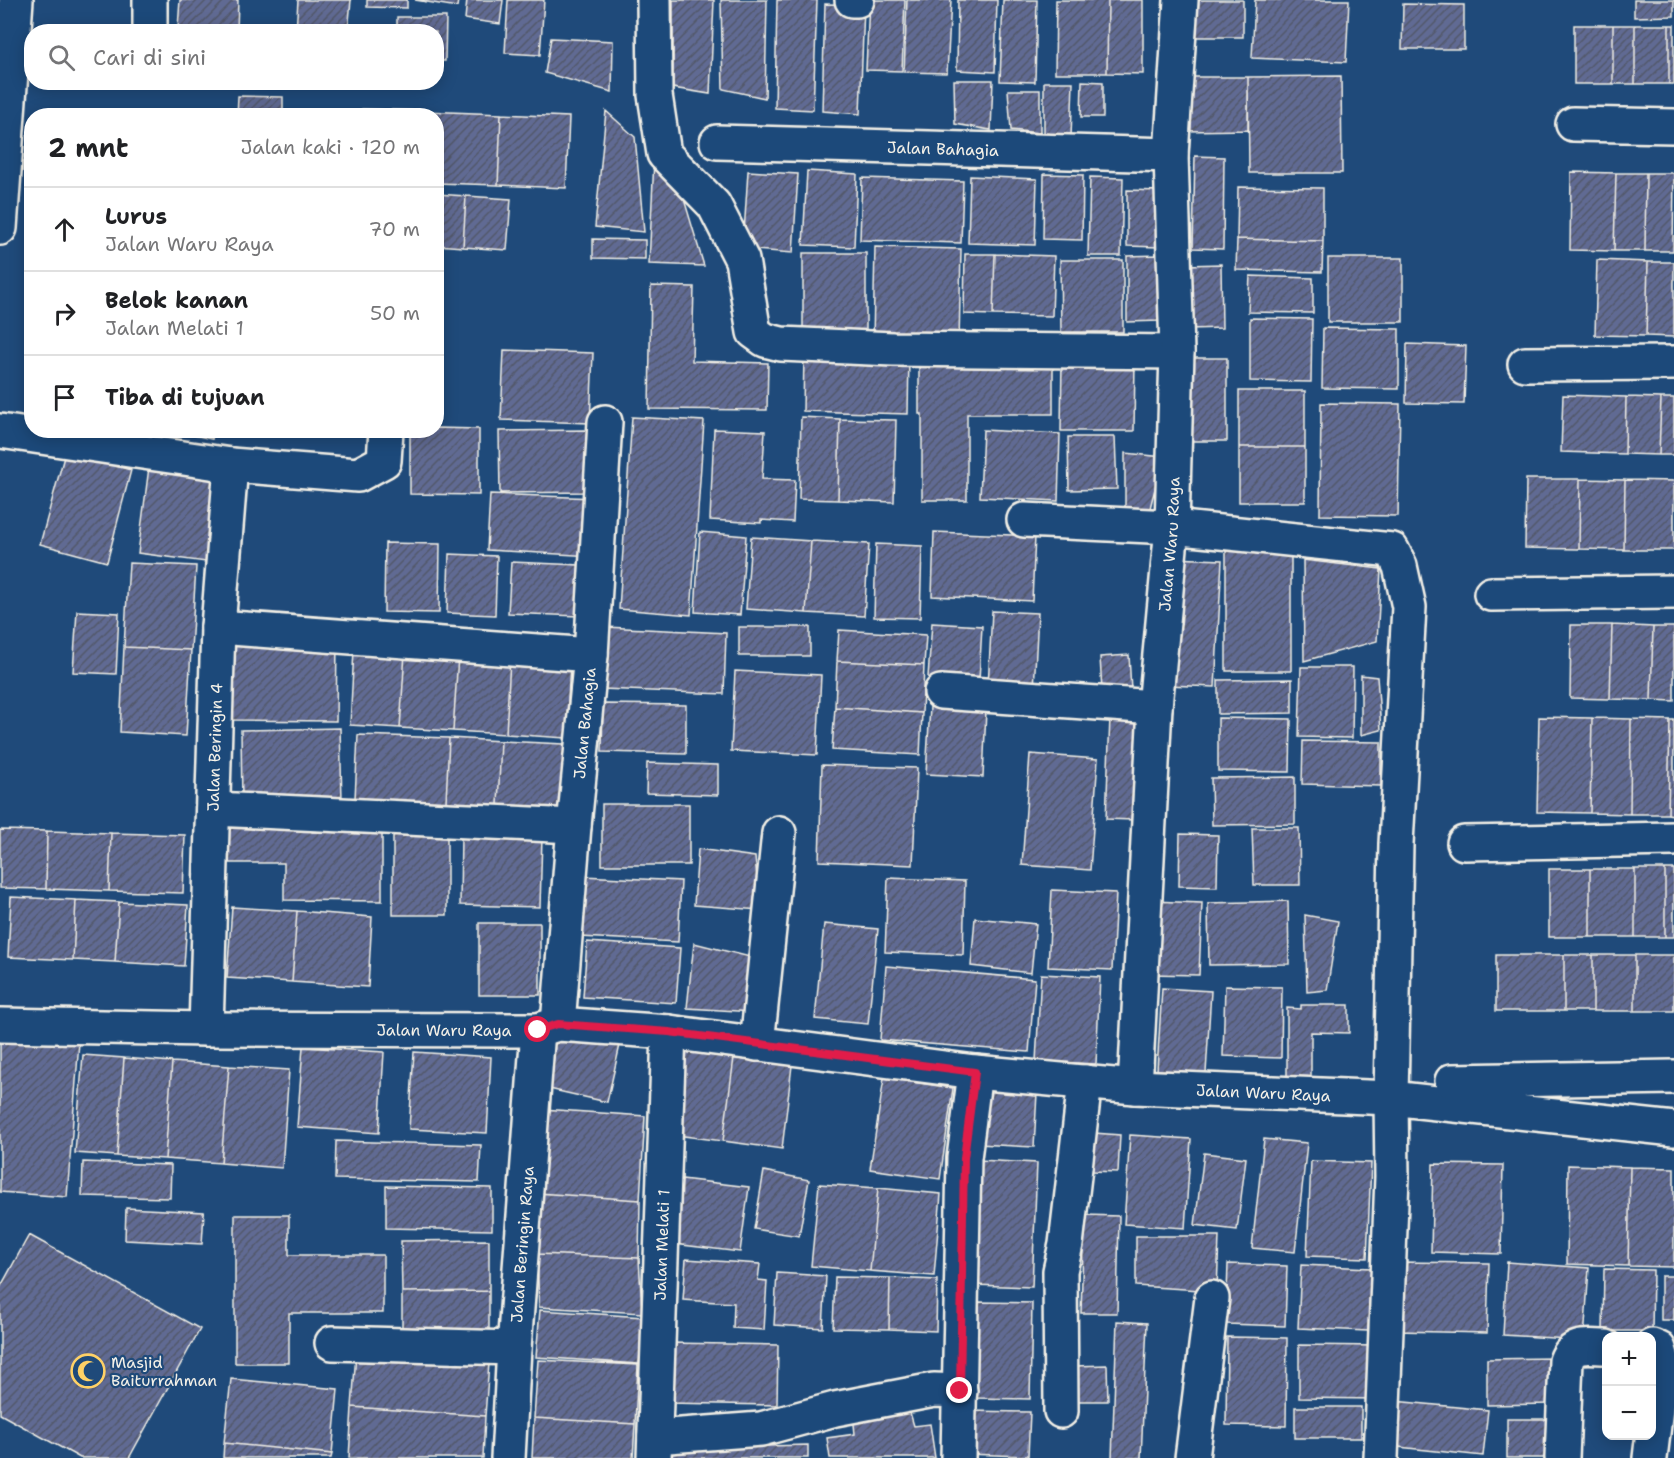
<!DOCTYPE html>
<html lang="id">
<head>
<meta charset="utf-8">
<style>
	:root { --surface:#fff; --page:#f2f2f2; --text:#202124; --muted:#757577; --line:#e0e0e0 }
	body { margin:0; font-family:"Shantell Sans",sans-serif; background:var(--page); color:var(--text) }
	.controls { position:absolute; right:18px; bottom:18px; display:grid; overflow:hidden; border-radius:12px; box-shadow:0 3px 15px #0003 }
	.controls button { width:54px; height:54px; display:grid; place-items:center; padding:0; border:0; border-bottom:2px solid var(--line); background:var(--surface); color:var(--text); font:30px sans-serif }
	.stop { position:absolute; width:18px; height:18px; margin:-14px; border:4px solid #e11d48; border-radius:50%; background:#fff }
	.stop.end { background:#e11d48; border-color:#fff; box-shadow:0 2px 6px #0008 }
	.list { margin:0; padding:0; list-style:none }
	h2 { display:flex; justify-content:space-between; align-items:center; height:78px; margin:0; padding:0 24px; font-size:26px }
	h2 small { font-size:20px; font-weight:400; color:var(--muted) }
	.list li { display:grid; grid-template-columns:39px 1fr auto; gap:18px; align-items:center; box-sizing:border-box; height:84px; padding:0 24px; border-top:2px solid var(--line) }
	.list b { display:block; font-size:22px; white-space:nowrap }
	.list p { margin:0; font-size:20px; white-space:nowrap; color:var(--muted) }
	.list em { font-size:20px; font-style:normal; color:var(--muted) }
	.icon { flex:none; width:33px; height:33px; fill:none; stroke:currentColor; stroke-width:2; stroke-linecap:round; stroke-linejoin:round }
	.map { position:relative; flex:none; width:1674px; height:1458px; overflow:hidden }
	.search { position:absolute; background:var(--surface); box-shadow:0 3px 15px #0003; left:24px; top:24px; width:420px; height:66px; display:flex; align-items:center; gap:15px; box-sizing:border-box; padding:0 21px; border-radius:24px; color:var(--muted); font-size:22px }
	.panel { position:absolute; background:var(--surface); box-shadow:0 3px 15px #0003; left:24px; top:108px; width:420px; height:330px; border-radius:24px }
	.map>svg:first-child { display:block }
	.building { fill:url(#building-hatch); stroke:#f4f1e8; stroke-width:1.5 }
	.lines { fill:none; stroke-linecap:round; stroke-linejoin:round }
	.street-casing { stroke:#f4f1e8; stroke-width:38 }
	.street { stroke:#1f4a7a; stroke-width:33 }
	.route { stroke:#e11d48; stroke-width:8 }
	.labels { text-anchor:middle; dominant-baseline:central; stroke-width:4.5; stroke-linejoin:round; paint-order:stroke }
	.street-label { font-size:16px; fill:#f4f1e8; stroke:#1f4a7a }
	.poi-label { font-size:16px; fill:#f4f1e8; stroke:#1f4a7a; text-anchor:start }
</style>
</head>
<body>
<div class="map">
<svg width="1674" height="1458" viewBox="0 0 1674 1458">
	<defs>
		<pattern id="building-hatch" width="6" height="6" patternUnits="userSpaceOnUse" patternTransform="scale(1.5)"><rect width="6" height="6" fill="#606b93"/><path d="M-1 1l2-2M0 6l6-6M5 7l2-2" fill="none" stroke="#535869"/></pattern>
	</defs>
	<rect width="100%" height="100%" fill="#1f4a7a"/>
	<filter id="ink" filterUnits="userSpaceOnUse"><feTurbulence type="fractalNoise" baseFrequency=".0167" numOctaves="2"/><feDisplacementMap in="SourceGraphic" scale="12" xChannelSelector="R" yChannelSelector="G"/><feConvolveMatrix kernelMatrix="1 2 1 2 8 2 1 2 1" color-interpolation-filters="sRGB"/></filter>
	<g filter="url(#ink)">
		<path class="building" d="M180,0H238L237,32L178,28Z
			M298,0H351L348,32H296Z
			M367,0H407V8L367,7Z
			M415,0H458L457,7Z
			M467,0H503L500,24L465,19Z
			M508,0H544L540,55L505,53Z
			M673,0H714L710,94L673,88Z
			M721,0H767L765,98L723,89Z
			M777,0H817L813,110L775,108Z
			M869,0H905L902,71L866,70Z
			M907,0H951L947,73L904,72Z
			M958,0H997L995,72L957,70Z
			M1003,0H1037L1035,82L1000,81Z
			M1056,0H1108L1107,73H1055Z
			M1108,0H1143V74L1107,73Z
			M1197,0H1243V37H1196Z
			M1255,0H1349L1346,62L1252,58Z
			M1634,0H1674V16L1634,17Z
			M825,4L864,5L860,114L822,111Z
			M1403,4L1464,5V49H1402Z
			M397,17H446L445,61H436V32H397Z
			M1574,25H1613V84H1574Z
			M1613,25H1635V84H1613Z
			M1635,25H1669V84H1635Z
			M1669,25H1674V84H1669Z
			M551,38L613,41L612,92L545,73Z
			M1341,76L1342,173H1249L1248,77Z
			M1185,77H1248V130L1185,131Z
			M954,80H993L991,130L955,124Z
			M1082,81L1103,82V117H1081Z
			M1044,82H1073L1071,137L1044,133Z
			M1008,90H1040V133L1011,130Z
			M238,96L283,97V116H237Z
			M362,109L422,111V116H361Z
			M422,111L501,114L498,185L436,183V116H422Z
			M606,111L635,137L644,232L595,227Z
			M501,114L569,117L566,188L498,185Z
			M1195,156L1224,157L1223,249L1193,248Z
			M654,160L684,199L704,266L649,264Z
			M748,171L798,174L793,253L743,249Z
			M807,171L857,174L854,247L803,245Z
			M1571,172L1616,173L1614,251L1570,250Z
			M1616,173H1646L1645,251H1614Z
			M1646,173H1674L1673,251H1645Z
			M1044,174L1083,175L1082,240L1043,239Z
			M970,176L1037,179L1035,245L968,243Z
			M1090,177L1123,178L1121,256H1088Z
			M862,178L963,181L961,243L860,240Z
			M1238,187L1323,188V241L1237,239Z
			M1127,190L1159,191V247L1127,246Z
			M436,194L466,196L463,247L436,245Z
			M466,196L511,199L507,250L463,247Z
			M593,239L645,240V259L593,258Z
			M1237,239L1323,241L1322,272L1236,270Z
			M875,247L961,249L959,342L873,340Z
			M803,253H866V340H803Z
			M965,254H995L993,315L964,314Z
			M995,254L1054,256L1052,316L993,315Z
			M1159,255L1160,321L1127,322V256Z
			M1328,258H1403V322H1328Z
			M1060,260H1123V332H1061Z
			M1597,260L1648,262L1646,336L1595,335Z
			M1648,262H1674V337L1646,336Z
			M1221,264L1222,328L1189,329L1187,265Z
			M1250,276L1313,278V313L1248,312Z
			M651,286L694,287L692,361L768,363L767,410L649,409Z
			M1250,318L1312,319L1311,382L1250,381Z
			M1323,328L1399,329V389L1322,388Z
			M1407,344L1466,346L1464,404L1406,403Z
			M504,350L593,353L590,423L501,420Z
			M804,354L909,356L908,414L803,411Z
			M919,357H1053V414H967V500H922V414H919Z
			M1187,358H1227V441H1187Z
			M1062,359L1135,360L1134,431H1061Z
			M1239,391H1305V447H1239Z
			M1563,395L1626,397L1625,454L1561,452Z
			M1626,397L1661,398L1659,455L1625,454Z
			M1661,398H1674V455H1659Z
			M1321,403L1400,404L1398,516L1320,515Z
			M632,417L704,421L691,615L619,609Z
			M801,417L840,419L838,500L799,499Z
			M840,419L896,420L894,502L838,500Z
			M436,428L479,429V495L410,494V430H436Z
			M714,429L765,431L762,479L795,480L793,522L761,520V523L710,520Z
			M171,430H214L212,439Z
			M587,430L589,492L500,493L499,431Z
			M983,430L1060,434L1058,501L980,497Z
			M1068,437H1115L1117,489L1069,490Z
			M1239,447H1305V502H1239Z
			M65,453L131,470L107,562L40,544Z
			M1125,453L1163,457L1150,508L1125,510Z
			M149,467L218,475L206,562L138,553Z
			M1526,479H1580L1579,549L1525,548Z
			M1580,479L1625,480L1624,550L1579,549Z
			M1625,480L1674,481V550H1624Z
			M490,494L596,498L593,556L487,550Z
			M700,532L746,536L740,615L695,612Z
			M934,532L1035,536L1032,601L932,596Z
			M751,537L811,541L806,613L746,609Z
			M811,541L869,544L864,616L806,613Z
			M385,543L440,544L439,613L384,612Z
			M876,544L922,546L920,618L874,617Z
			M1226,549H1291V671H1226Z
			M449,554L497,556L495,615L447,613Z
			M1173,558L1222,560L1215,687L1167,685Z
			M1303,560L1381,569L1377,641L1304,661Z
			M511,562L580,565L578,616L508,613Z
			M129,563L196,566L191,650L124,647Z
			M77,611L119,613L116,674L73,672Z
			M992,611L1038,613L1034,689L988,687Z
			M932,623L982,626L979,680L928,677Z
			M1571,625H1612L1610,699L1570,698Z
			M1612,625L1653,627L1651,700L1610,699Z
			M605,627L726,633L724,694L602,689Z
			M739,627H810V656H739Z
			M1653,627H1674V701L1651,700Z
			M839,630L926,635L924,665L837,661Z
			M232,640L337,641L336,721L231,720Z
			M124,647L191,650L186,736L120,732Z
			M354,650L405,653L400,728L350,725Z
			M405,653L458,656L453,731L400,728Z
			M1129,655L1131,690L1102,691L1100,657Z
			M458,656L510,659L506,734L453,731Z
			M510,659L570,663L566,738L506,734Z
			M837,661L924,665L922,713L835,707Z
			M1301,667H1353L1352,738L1299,737Z
			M735,671L821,675L817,755L731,751Z
			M1361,675L1377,677L1381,730L1361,735Z
			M1292,679V713L1218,714V680Z
			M603,704L686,705V754L602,752Z
			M835,707L922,713L920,755L832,750Z
			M930,707L986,710L983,777L926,774Z
			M1110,717L1139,720L1134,820L1106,819Z
			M1539,717L1592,718L1590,813L1537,812Z
			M1218,718L1291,719L1290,772L1218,771Z
			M1592,718L1631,719L1630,814L1590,813Z
			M1631,719L1670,720L1668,814H1630Z
			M1670,720H1674V815L1668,814Z
			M340,728L342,800L242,802L241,730Z
			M358,735L449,738L446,802L355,799Z
			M449,738L501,741L498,805L446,802Z
			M501,741L564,744L561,808L498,805Z
			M1303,741L1381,742V786L1302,784Z
			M1030,754L1098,759L1090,870L1022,865Z
			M647,763L718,765V795L646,793Z
			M822,765L917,768L913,865L819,861Z
			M1295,777V824L1212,825L1211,778Z
			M602,804H689V865H602Z
			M227,824L312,825V832L382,833V901L284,900V863H227Z
			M1252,828H1299L1300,885H1254Z
			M0,830L47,831L46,889L0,888Z
			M393,830H447V915H393Z
			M47,831L111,833L109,891L46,889Z
			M111,833L185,835L183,893L109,891Z
			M461,834L542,836L540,907L460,905Z
			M1180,834L1218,835L1217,887L1179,886Z
			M698,849L755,857L760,910L694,905Z
			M1549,869H1590V937H1549Z
			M1590,869H1635V937H1590Z
			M1635,869H1665V937H1635Z
			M1665,869H1674V937H1665Z
			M583,876L681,881L678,942L580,937Z
			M888,878L965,881L963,955L885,952Z
			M1052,890L1116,893L1112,970L1048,967Z
			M11,897L76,900L73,960L8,957Z
			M76,900L119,902L115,962L73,960Z
			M1151,901L1202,903L1199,975L1149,974Z
			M1288,901L1289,964L1209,965L1208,903Z
			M119,902L188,905L184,966L115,962Z
			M232,907L297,911L292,982L227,978Z
			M297,911L372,917L368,987L292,982Z
			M1305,915L1338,921L1327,990L1307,992Z
			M975,918L1036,924L1031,973L971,966Z
			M479,923H540V995H479Z
			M824,924L878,929L868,1024L815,1019Z
			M587,942L680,948L676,1003L583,997Z
			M694,943L762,960L754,1012L687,1008Z
			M1496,955H1564V1011H1496Z
			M1564,955H1593V1011H1564Z
			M1593,955H1635V1011H1593Z
			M1635,955H1674V1011H1635Z
			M886,966L1035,979L1029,1052L880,1040Z
			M1041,974L1100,977L1096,1064L1036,1061Z
			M1225,986L1282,987L1281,1058L1223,1056Z
			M1162,988L1211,991L1206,1073L1157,1070Z
			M1301,1005H1349V1033L1311,1032V1082H1287V1008L1301,1009Z
			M553,1030L620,1045L607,1102L540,1087Z
			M0,1037L79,1042L67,1197L0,1192Z
			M688,1044L735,1050L723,1141L676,1135Z
			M303,1047L384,1052L379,1133L297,1127Z
			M735,1050L793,1057L782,1149L723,1141Z
			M414,1052L491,1057L487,1133L409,1129Z
			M83,1055L124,1058L117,1156L75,1153Z
			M124,1058L172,1062L165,1159L117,1156Z
			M172,1062L229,1066L221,1163L165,1159Z
			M229,1066L289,1070L282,1168L221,1163Z
			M884,1078L953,1088L940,1179L870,1169Z
			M982,1089L1037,1093L1034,1147L978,1144Z
			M542,1109L645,1116L640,1200L537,1193Z
			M1094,1133L1120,1135L1118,1172L1092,1171Z
			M1130,1135L1191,1139L1185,1228L1124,1224Z
			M1264,1139L1307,1143L1295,1252L1252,1248Z
			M336,1141L481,1145L479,1182L335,1179Z
			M1204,1153L1246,1158L1237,1230L1195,1225Z
			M978,1160L1037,1163L1032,1287L973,1285Z
			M1311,1161L1371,1163L1367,1258L1307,1256Z
			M83,1162L171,1165L170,1198L82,1196Z
			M1433,1164L1503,1165L1501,1254L1431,1252Z
			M1568,1165L1630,1167L1628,1266L1567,1264Z
			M1630,1167L1674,1168V1267L1628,1266Z
			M764,1171L809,1180L799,1236L754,1229Z
			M682,1179L749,1187L740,1252L674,1244Z
			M819,1184L878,1188L870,1271L811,1266Z
			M386,1186L492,1188V1230L386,1228Z
			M878,1188L941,1194L934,1276L870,1271Z
			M537,1193L640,1200L639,1258L537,1254Z
			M126,1208L204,1212L202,1244L125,1240Z
			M235,1215H289V1255H383V1313H289V1363H235Z
			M1084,1215L1119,1216L1117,1313H1081Z
			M29,1235L200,1329L129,1458H80L0,1414V1288Z
			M1136,1236H1219L1217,1291L1136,1286Z
			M489,1240V1291L402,1292L401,1241Z
			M537,1254L639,1258L642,1313L539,1307Z
			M686,1259L760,1264L758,1280L767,1281L764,1330L733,1328L734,1303L683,1300Z
			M1396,1262L1489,1263L1487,1333L1396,1331Z
			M1507,1262L1589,1268L1584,1340L1503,1335Z
			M1228,1264L1287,1266L1285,1326L1226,1324Z
			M1301,1265L1371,1268L1368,1331L1298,1328Z
			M1604,1269L1653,1270L1652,1331H1603Z
			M777,1273L826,1276L823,1328L774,1325Z
			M1661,1276H1674V1320H1661Z
			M835,1277L890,1278L889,1329L833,1328Z
			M890,1278L937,1280L936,1331L889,1329Z
			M489,1291V1335H402V1292Z
			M978,1302L1032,1303L1030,1399L975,1398Z
			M540,1310L643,1317L639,1364L536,1357Z
			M1117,1321L1147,1323L1141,1458H1112Z
			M1227,1337L1287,1338L1286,1426L1226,1425Z
			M669,1343L778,1345L777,1405L668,1403Z
			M1299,1345L1379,1346L1377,1399L1299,1398Z
			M356,1354L489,1363L485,1416L352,1407Z
			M1556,1358L1557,1404L1487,1405V1359Z
			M538,1360L638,1365L635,1424L534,1418Z
			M1107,1365L1108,1401H1075L1074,1366Z
			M231,1379L338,1389L332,1454L224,1443Z
			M1394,1401L1488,1410L1483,1456L1389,1446Z
			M908,1406L914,1426L930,1424L935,1458H830L827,1438L855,1434L853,1414Z
			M352,1407L485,1416L483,1458H349Z
			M1295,1407H1361V1438H1295Z
			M967,1411L1030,1412L1028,1456L965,1454Z
			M534,1418L635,1424L633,1458H532Z
			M1507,1419H1554V1458H1507Z
			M224,1443L332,1454L331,1458H223Z
			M808,1445V1458H668V1448Z"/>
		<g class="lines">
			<defs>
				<g id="street">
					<path d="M150,0V32"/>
					<path d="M654,0L655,95L664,154L714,205L742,260L754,332L765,340L781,344L893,349L1177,352"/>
					<path d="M852,0H857"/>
					<path d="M1573,124L1674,126"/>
					<path id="s1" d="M717,142L1171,155"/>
					<path d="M0,228L16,0"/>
					<path d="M1525,364L1674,363"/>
					<path d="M0,431L231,465L358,475L384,461L386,430"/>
					<path d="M1024,520L1172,527L1392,550L1400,566L1409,607L1396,844L1391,1098L1392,1177L1381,1458"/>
					<path d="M1491,594L1674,592"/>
					<path d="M218,627L591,655"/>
					<path d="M941,692L1155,707"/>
					<path d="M213,809L574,826"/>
					<path d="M1464,843L1674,839"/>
					<path id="s2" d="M558,1024L574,826L591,655L605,422"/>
					<path id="s3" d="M0,1025L206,1029L538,1030L558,1024L669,1032L975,1072L1135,1087L1391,1098L1674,1129"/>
					<path id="s4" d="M206,1029L218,627L231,465"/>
					<path d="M757,1044L779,833"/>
					<path d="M1452,1081L1674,1077"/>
					<path id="s5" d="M1135,1087L1155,707L1172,527L1177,352L1171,155L1181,0"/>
					<path d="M332,1343L514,1348"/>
					<path d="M1061,1411L1060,1271L1066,1244L1085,1082"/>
					<path d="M655,1437L761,1429L835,1409L934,1390L960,1391"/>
					<path id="s6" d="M508,1458L514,1348L538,1030"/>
					<path id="s7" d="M654,1458L669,1032"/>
					<path d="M958,1458L964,1158L975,1072"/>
					<path d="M1192,1458L1212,1298"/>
					<path d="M1562,1458L1566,1361C1573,1342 1589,1347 1606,1347"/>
					<path d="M1650,1458L1662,1359L1659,1349L1652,1346"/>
				</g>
			</defs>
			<use href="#street" class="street-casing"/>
			<use href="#street" class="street"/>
		</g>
	</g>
	<g class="lines" filter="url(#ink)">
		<path class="route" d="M538,1030L558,1024L669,1032L975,1072L964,1158L960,1391"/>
	</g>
	<defs>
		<symbol id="mosque-ring" viewBox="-11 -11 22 22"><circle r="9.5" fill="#1f4a7a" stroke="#ffd166" stroke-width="1.5"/><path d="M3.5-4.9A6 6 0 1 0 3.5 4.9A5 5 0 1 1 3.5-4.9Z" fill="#ffd166"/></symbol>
	</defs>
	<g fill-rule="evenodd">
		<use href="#mosque-ring" x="69" y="1352" width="38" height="38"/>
	</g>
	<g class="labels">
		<g class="street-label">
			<text stroke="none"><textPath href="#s1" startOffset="226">Jalan Bahagia</textPath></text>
			<text stroke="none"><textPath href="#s5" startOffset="544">Jalan Waru Raya</textPath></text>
			<text stroke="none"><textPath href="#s2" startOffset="302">Jalan Bahagia</textPath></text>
			<text stroke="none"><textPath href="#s4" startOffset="282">Jalan Beringin 4</textPath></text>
			<text stroke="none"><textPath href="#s3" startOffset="444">Jalan Waru Raya</textPath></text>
			<text stroke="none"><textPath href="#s3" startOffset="1268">Jalan Waru Raya</textPath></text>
			<text stroke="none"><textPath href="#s6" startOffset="214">Jalan Beringin Raya</textPath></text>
			<text stroke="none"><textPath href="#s7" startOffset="213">Jalan Melati 1</textPath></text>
		</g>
		<g class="poi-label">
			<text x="111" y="1362">Masjid<tspan x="111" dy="18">Baiturrahman</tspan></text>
		</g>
	</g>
</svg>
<div class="controls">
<button>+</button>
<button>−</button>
</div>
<div class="stop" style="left:538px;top:1030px"></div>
<div class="stop end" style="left:960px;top:1391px"></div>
<div class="search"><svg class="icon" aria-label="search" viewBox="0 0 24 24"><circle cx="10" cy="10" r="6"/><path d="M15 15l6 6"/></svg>Cari di sini</div>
<section class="panel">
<h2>2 mnt<small>Jalan kaki · 120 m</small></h2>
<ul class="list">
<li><svg class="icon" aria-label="ahead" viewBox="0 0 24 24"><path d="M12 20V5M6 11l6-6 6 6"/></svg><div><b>Lurus</b><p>Jalan Waru Raya</p></div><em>70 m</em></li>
<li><svg class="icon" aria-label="right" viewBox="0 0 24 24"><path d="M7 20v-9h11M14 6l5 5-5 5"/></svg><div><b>Belok kanan</b><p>Jalan Melati 1</p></div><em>50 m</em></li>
<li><svg class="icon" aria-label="arrive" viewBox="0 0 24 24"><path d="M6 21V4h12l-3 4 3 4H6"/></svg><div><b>Tiba di tujuan</b></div></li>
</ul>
</section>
</div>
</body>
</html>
